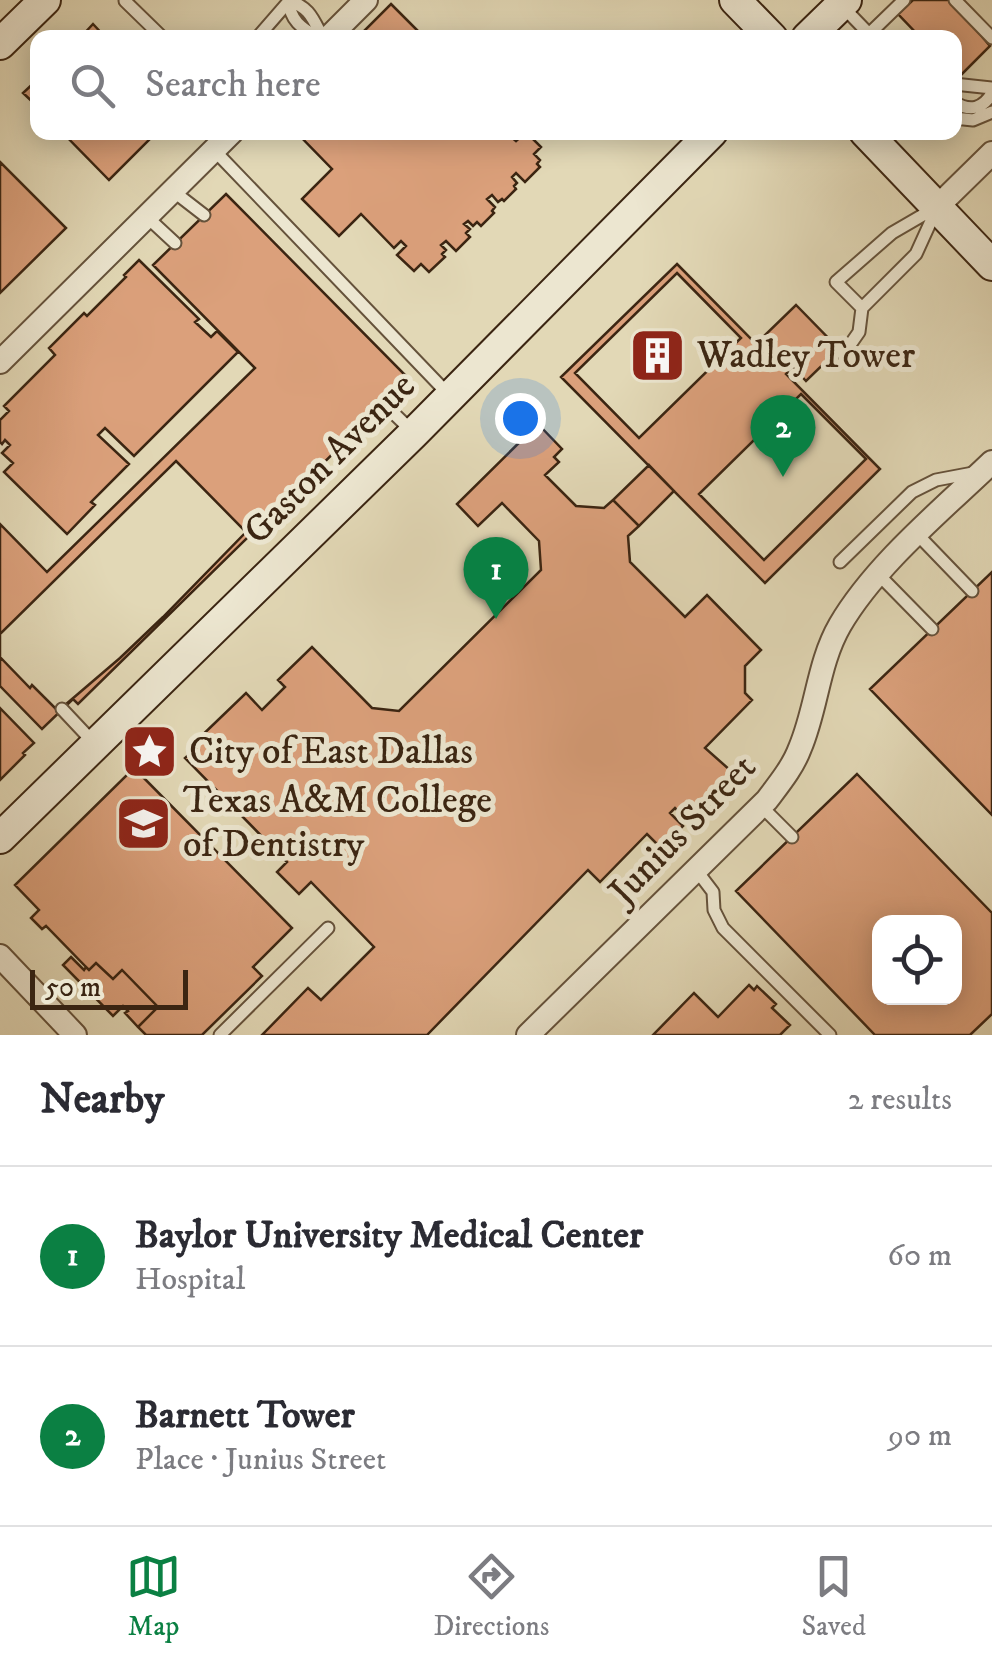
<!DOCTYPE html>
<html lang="en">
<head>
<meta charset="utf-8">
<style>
	:root { --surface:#fff; --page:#f7f7f7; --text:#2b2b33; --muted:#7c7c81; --line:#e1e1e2; --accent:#0b8043 }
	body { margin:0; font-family:"IM FELL DW Pica",serif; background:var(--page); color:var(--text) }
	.controls { position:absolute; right:30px; bottom:30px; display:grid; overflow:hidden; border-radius:20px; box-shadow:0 5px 25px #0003 }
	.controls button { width:90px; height:90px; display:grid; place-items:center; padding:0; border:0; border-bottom:2px solid var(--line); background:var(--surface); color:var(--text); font:50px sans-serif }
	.scale { position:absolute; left:30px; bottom:25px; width:158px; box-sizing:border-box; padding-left:10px; border:5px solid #3b2512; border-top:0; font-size:28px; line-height:35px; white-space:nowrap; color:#3b2512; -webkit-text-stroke:8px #ece6d0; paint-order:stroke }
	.you { position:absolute; left:520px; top:418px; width:35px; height:35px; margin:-25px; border:8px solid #fff; border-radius:50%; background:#1a73e8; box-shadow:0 0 0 15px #1a73e833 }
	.badge { display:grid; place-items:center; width:65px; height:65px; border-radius:50%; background:var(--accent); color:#fff; font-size:32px; font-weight:700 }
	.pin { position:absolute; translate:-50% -82px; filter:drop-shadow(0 2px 5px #0008) }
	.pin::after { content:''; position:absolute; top:52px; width:35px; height:30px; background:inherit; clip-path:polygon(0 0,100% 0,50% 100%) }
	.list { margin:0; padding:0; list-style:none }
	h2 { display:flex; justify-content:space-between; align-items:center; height:130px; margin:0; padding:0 40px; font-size:42px }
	h2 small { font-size:32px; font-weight:400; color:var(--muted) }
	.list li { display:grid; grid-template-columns:65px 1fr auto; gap:30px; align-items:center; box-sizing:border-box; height:180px; padding:0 40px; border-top:2px solid var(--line) }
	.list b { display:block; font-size:38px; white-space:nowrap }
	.list p { margin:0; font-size:32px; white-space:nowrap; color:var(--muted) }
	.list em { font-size:32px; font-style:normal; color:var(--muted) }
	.icon { flex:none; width:55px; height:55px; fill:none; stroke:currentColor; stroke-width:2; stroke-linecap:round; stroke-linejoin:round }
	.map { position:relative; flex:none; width:992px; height:1035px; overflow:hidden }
	.search { position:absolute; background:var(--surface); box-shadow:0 5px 25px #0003; left:30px; right:30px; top:30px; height:110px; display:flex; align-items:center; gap:25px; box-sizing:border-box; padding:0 35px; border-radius:20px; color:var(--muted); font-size:38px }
	.sheet { height:490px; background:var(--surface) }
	nav { display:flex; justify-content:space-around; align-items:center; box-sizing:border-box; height:140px; border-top:2px solid var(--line); background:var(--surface); font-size:28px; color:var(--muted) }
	nav a { display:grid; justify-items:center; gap:5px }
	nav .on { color:var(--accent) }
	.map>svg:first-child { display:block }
	.building { fill:#dba07b; stroke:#3b2512; stroke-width:2.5; fill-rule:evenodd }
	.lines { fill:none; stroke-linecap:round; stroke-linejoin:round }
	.lane-casing { stroke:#65523b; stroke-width:15 }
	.street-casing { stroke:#65523b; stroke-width:26 }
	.secondary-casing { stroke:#3b2512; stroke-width:34 }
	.lane { stroke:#ece6d0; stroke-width:11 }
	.street { stroke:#ece6d0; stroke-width:22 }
	.secondary { stroke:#ece6d0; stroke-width:30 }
	.labels { text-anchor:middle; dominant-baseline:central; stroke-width:10; stroke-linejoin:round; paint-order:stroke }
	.poi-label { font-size:38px; fill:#3b2512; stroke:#ece6d0; text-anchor:start }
	.street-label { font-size:38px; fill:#3b2512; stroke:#ece6d0 }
</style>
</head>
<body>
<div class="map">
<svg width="992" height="1035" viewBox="0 0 992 1035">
	<rect width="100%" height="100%" fill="#e2d8b6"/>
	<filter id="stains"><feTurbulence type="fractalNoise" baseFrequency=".002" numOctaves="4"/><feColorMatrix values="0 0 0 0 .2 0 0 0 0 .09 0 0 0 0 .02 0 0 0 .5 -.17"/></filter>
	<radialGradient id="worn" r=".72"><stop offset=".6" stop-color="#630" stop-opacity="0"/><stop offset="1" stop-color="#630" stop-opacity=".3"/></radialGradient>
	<path class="building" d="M913,0H951L990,46L960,76L954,71V38H921L898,14Z
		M391,4L425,38H357Z
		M93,24L106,38H80Z
		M38,79V107L23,93Z
		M62,132H148L152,137L109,180Z
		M296,132H514L510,136L516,141L526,132L541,147L534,154L540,160L537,164L540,167L525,182L516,173L512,177L517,183L514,186L516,189L504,201L502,199L498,202L492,195L487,199L495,207L492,211L494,213L481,226L477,222L473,226L468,221L464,224L470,229L466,233L470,237L456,251L446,241L441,245L446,250L442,254L445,257L429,272L421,264L414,271L397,255L406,246L401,241L394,248L361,214L339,236L302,199L332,169Z
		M0,162L66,228L0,293Z
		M226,194L409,379L78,704L73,699L42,729L0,686V524L47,572L255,368L153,265Z
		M139,260L199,319L195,322L211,337L217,331L238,352L134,456L105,428L98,435L129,464L91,502L95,505L67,534L4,472L13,463L2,453L10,445L5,440L2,444L0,442V420L9,411L4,406L55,355L49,348L84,313L87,316L126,277L124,275Z
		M677,264L769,357L776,350L763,337L796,305L839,349L806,381L793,367L786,374L880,469L765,583L561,377Z
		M677,273L741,338L639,438L575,373Z
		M801,394L866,459L764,560L699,494Z
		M538,424L562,449L554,457L559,462L545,475L576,506L604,508L613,500L639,526L628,536L630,562L685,617L707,595L761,650L745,666V693L752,700L705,748L739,778L693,825L675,808L670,813L683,826L661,848L647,834L600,882L588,870L427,1035H262L308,988L321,1000L374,947L311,882L299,894L277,872L287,862L185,758L193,751L190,747L246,693L262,710L285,687L278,680L312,647L372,708L399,711L541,570L539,541L502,503L478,526L457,504Z
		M176,461L246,532L163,617L120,658L58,711L32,685L30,688L0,657V634Z
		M649,465L674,491L639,526L613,500Z
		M992,572V815L870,689Z
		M0,708L34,743L23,753L25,755L0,780Z
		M134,768L292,928L253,967L262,976L202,1035H146L138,1027L158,1007L122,970L113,979L96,963L89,970L46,926L42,929L31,918L39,910L15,885Z
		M857,774L992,913V1014L970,1035H875L736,891ZM880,922H954V998H880Z
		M71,957L84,970L86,967L89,970L96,963L113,979L122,970L158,1007L138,1027L125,1013L128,1011L123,1006L113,1016L63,965Z
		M749,985L754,990L757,986L776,1004L772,1008L790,1025L780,1035H653L694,993L718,1017Z"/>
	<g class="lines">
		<defs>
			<path id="lane" d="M126,0L125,1L163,38
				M288,0C310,8 312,17 323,38
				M955,0L992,38
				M289,1C290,21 302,28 318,38
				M844,8L873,38
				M869,34L904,0
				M257,38L290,0
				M954,84L992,88
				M954,102C970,112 983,109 992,93
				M954,118L973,120L992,112
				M214,150L450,396
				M173,191L204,215
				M147,217L175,243
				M862,308L836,282L892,233L935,208
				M835,353L852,342L859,332L862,308L916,254L936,210
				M384,404L414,433
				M917,534L972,591
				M840,562L912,492L936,480L973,473
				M879,575L932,629
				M62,709L93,742
				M761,806L792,837
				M697,871L713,892L714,910L723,928L830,1035
				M220,1035L328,928"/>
			<path id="street" d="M328,38L366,0
				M938,206L992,153
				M0,362L232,132
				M0,956L75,1035
				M528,1035L767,800C779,784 793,767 800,748C817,708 818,663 840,625C875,565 942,510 992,462"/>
			<path id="secondary" d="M735,0L772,38
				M807,38L846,0
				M0,44L45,0
				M865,132L992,265
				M0,838L414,433L712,132"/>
		</defs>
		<use href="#lane" class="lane-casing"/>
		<use href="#street" class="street-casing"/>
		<use href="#secondary" class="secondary-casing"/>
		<use href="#lane" class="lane"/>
		<use href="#street" class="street"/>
		<use href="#secondary" class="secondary"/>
	</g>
	<defs>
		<symbol id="building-square" viewBox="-11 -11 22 22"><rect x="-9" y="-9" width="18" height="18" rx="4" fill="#8f2418" stroke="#ece6d0"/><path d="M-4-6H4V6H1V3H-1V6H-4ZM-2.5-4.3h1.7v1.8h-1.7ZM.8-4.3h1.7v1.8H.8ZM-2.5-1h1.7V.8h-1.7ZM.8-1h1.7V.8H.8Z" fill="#fff"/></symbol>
		<symbol id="sight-square" viewBox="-11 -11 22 22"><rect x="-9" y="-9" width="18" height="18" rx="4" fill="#8f2418" stroke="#ece6d0"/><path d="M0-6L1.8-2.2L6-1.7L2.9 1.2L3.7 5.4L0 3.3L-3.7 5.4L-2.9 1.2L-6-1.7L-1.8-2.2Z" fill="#fff"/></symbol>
		<symbol id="university-square" viewBox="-11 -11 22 22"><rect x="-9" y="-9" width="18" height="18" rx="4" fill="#8f2418" stroke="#ece6d0"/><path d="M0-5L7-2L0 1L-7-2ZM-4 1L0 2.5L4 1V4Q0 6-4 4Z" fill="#fff"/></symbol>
	</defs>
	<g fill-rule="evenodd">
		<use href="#building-square" x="626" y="324" width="63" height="63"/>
		<use href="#sight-square" x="118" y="720" width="63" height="63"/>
		<use href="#university-square" x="112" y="792" width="63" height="63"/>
	</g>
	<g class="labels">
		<g class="poi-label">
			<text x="697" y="356">Wadley Tower</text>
			<text x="189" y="752">City of East Dallas</text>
			<text x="183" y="801">Texas A&amp;M College<tspan x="183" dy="44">of Dentistry</tspan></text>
		</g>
		<g class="street-label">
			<text transform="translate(330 459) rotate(-45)">Gaston Avenue</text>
			<text transform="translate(683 830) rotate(-46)">Junius Street</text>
		</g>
	</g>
	<rect width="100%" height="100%" filter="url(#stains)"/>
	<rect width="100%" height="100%" fill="url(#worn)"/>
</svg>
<div class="controls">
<button><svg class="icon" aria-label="locate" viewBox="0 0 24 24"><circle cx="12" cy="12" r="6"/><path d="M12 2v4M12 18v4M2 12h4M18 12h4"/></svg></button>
</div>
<div class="scale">50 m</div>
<div class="you"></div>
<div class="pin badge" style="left:496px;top:619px">1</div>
<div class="pin badge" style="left:783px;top:477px">2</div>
<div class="search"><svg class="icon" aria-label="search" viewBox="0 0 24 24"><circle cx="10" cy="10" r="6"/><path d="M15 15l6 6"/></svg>Search here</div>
</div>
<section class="sheet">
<h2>Nearby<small>2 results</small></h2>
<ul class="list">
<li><span class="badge">1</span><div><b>Baylor University Medical Center</b><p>Hospital</p></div><em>60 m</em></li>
<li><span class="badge">2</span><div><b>Barnett Tower</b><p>Place · Junius Street</p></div><em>90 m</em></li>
</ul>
</section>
<nav>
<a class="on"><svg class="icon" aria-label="map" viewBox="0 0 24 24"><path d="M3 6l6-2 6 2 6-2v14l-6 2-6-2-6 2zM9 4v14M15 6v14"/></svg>Map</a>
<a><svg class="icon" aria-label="directions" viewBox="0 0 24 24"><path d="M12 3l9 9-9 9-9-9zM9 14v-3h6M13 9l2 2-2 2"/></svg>Directions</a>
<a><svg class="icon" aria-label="saved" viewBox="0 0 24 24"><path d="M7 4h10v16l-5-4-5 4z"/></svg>Saved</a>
</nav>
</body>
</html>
